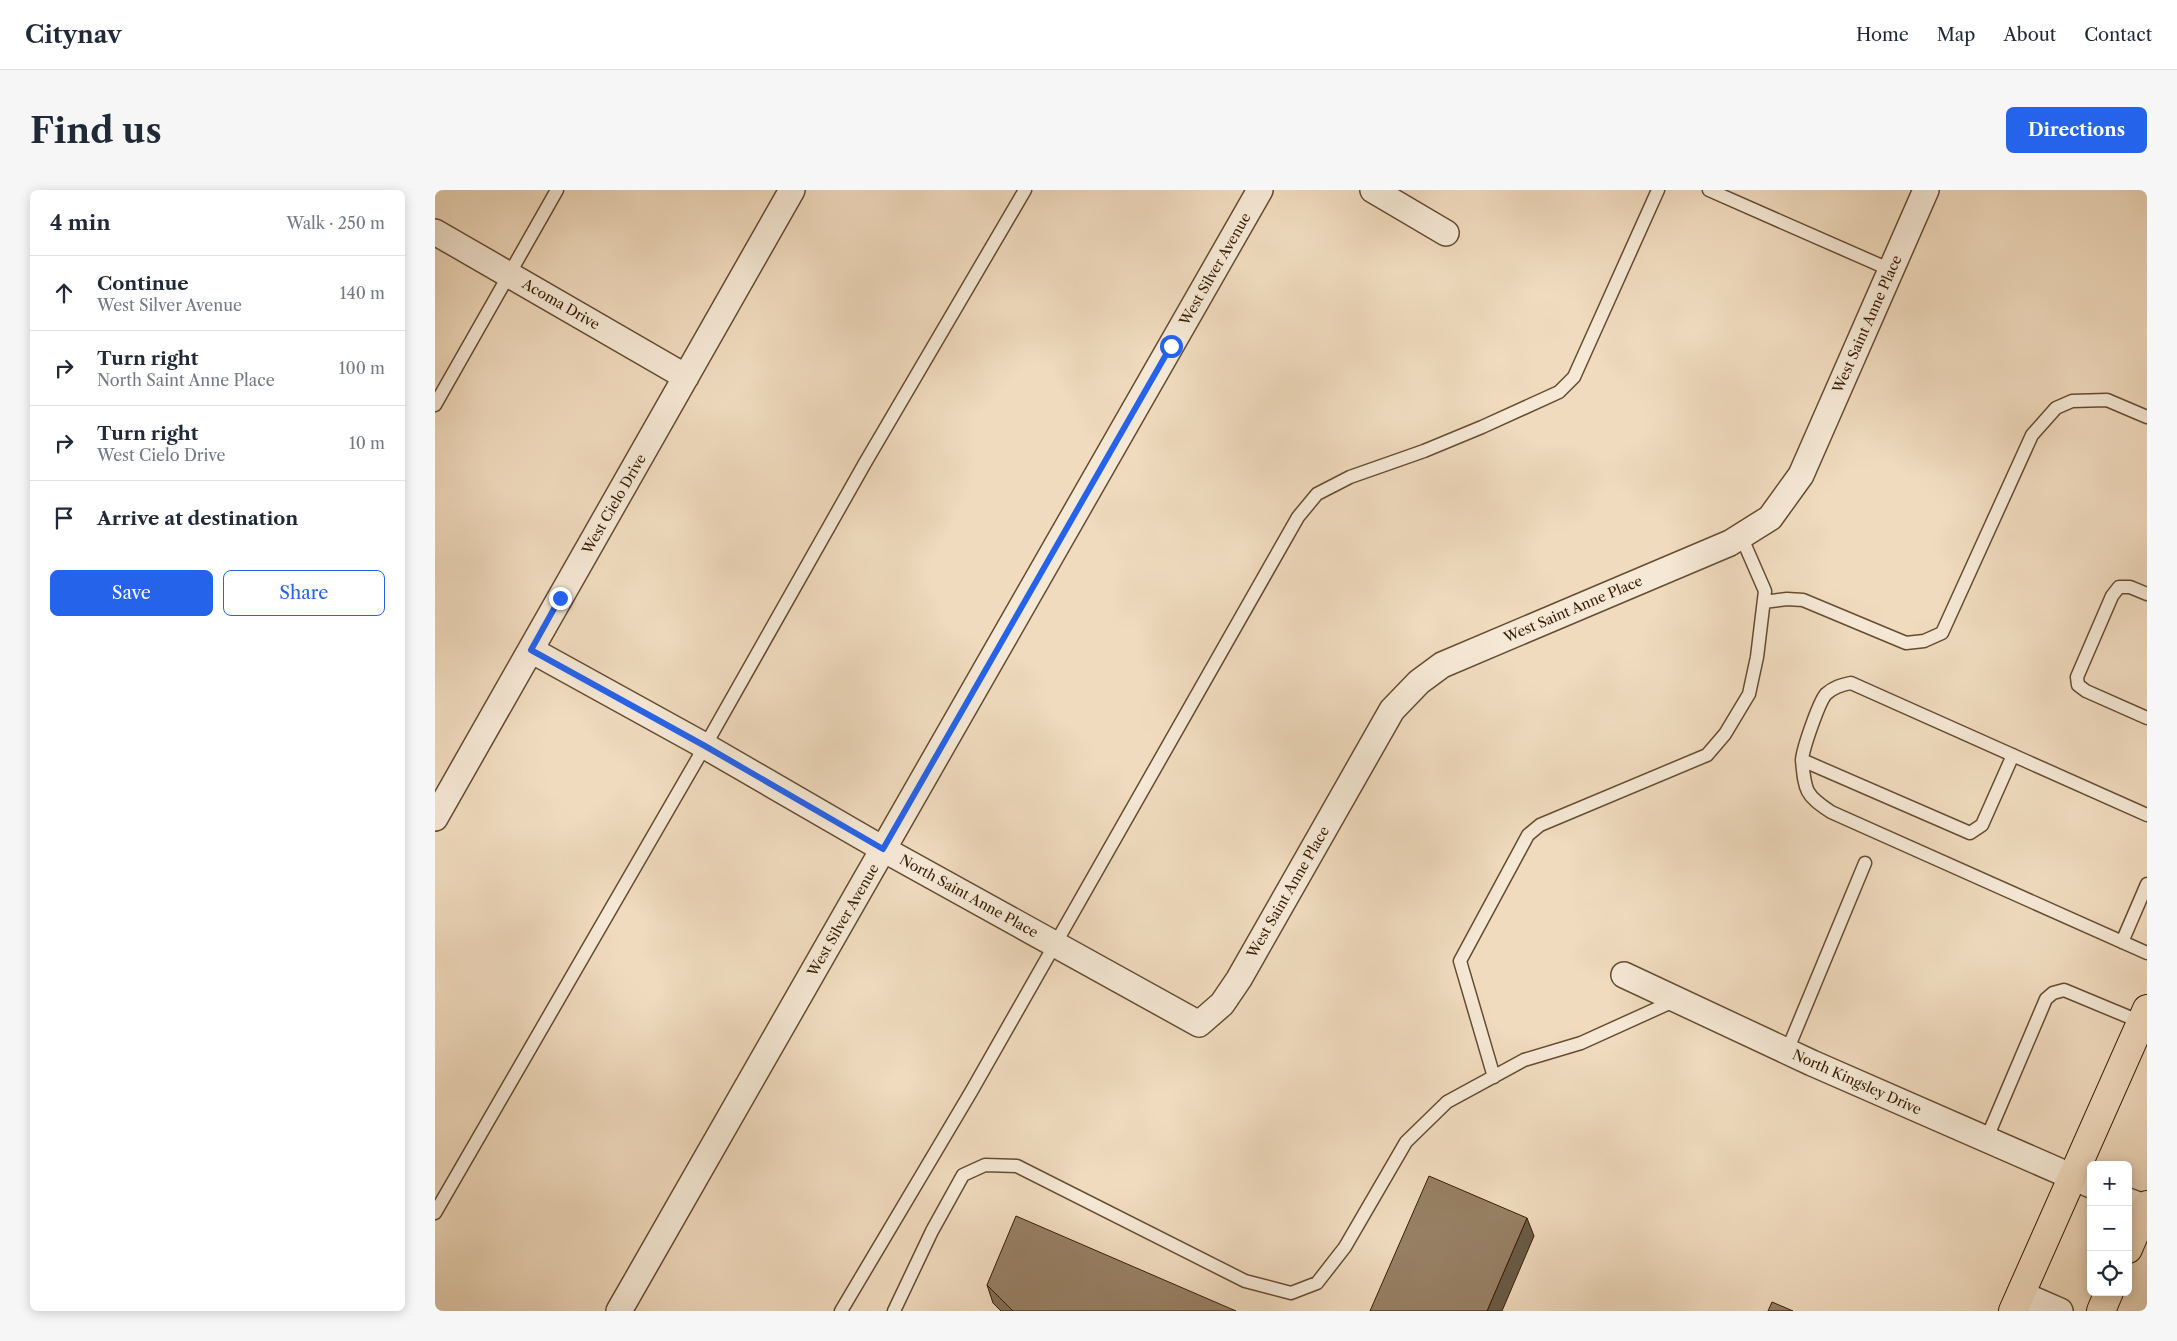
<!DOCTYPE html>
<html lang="en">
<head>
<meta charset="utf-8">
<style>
	:root { --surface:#fff; --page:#f6f6f7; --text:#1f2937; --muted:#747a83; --line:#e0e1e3; --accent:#2563eb }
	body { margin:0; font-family:"Libre Caslon Text",serif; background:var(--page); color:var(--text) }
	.controls { position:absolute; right:15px; bottom:15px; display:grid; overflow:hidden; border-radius:8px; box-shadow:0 2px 12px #0003 }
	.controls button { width:45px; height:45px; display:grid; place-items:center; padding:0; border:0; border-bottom:1px solid var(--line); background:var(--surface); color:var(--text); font:25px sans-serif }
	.stop { position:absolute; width:15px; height:15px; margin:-11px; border:4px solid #2563eb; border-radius:50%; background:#fff }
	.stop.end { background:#2563eb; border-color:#fff; box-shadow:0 1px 5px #0008 }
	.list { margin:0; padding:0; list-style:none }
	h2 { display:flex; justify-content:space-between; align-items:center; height:65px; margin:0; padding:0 20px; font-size:21px }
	h2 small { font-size:16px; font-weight:400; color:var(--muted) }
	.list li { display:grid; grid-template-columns:32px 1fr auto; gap:15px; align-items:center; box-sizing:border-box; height:75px; padding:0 20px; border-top:1px solid var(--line) }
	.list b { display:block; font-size:19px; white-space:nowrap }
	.list p { margin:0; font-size:16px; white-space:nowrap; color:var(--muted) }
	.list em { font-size:16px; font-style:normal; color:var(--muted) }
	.actions { display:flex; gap:10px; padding:15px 20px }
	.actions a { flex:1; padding:11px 0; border:1px solid var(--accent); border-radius:8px; text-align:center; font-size:18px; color:var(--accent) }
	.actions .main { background:var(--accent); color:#fff }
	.icon { flex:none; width:28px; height:28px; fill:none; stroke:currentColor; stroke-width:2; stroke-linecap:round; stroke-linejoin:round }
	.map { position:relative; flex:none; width:1712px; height:1121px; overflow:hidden; border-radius:8px }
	header { display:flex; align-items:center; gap:30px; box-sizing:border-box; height:70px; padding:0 25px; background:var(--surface); border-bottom:1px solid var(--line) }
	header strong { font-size:24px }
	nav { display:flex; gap:28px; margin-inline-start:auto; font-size:18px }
	.intro { display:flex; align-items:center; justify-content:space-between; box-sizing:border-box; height:120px; padding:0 30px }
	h1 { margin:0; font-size:35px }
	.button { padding:12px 22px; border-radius:8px; background:var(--accent); color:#fff; font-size:18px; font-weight:700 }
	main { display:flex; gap:30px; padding:0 30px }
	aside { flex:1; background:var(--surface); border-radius:8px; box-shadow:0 2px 12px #0003 }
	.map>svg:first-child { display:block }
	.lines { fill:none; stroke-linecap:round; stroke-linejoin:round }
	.lane-casing { stroke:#654c31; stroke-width:15 }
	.street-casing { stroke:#654c31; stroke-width:28 }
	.primary-casing { stroke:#371d02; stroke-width:30 }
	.lane { stroke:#f5e8d5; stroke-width:12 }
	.street { stroke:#f5e8d5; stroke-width:25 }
	.primary { stroke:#f0dbbe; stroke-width:28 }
	.wall { fill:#826e56; stroke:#371d02 }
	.shaded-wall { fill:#6a5a46; stroke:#371d02 }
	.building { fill:#978064; stroke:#371d02 }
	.route { stroke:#2563eb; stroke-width:6 }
	.labels { text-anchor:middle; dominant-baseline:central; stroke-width:4.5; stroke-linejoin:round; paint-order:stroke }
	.street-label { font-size:14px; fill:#371d02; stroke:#f5e8d5 }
</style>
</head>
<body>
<header>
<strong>Citynav</strong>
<nav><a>Home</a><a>Map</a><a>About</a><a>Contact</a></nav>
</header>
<div class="intro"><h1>Find us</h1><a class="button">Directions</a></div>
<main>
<aside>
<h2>4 min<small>Walk · 250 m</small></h2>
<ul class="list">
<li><svg class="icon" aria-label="ahead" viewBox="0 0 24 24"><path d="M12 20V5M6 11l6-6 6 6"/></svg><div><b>Continue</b><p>West Silver Avenue</p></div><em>140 m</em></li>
<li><svg class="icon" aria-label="right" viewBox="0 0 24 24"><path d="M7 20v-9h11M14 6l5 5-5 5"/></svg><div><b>Turn right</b><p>North Saint Anne Place</p></div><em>100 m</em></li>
<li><svg class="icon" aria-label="right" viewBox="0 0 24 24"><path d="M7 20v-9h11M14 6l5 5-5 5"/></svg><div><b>Turn right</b><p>West Cielo Drive</p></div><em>10 m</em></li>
<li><svg class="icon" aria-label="arrive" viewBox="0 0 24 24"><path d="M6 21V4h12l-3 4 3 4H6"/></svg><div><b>Arrive at destination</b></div></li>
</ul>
<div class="actions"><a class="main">Save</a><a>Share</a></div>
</aside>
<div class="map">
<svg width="1712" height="1121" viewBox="0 0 1712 1121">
	<rect width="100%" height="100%" fill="#f0dbbe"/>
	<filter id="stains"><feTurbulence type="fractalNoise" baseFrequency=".004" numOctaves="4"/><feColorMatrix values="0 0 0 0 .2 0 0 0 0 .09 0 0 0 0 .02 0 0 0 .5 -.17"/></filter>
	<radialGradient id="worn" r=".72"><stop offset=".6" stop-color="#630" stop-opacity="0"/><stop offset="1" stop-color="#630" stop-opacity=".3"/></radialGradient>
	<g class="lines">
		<defs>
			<path id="lane" d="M1274,0L1456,80
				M0,215L122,0
				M1712,404L1695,397H1684L1677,406L1642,487L1643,495L1651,501L1712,528
				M1329,412L1352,409L1368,410L1471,453L1489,451L1507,443L1597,245L1621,218L1637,211L1672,210L1712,227
				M1578,565L1547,635L1535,643L1367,570C1368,558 1384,512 1391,504C1399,497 1406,495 1416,493L1712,625
				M1367,570C1370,601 1370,605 1396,622L1712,763
				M1687,752L1712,694
				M1352,861L1430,673
				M1059,887L1025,771L1093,645L1105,635L1272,565L1290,544L1314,504L1322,467L1330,401L1306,346
				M1551,950L1611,809L1618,803L1629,800L1706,832
				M0,1023L270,556L430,273L590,0
				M406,1121L536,902L863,327L882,304L915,287L989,261L1047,237L1124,202L1139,187L1223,0
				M459,1121L497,1041L528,985L550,975L582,976L810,1091L856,1103L882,1093L910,1057L971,952L1012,912L1089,870L1146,853L1241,810"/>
			<path id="street" d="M938,0L1011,43
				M0,42L251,187
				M96,460L270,556L448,659L764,834L787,814L804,789L957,520L984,492L1007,475L1295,353L1335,328L1366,285L1491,0
				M0,628L357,0
				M1189,785L1377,873L1656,995
				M1693,1011L1711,1018
				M1586,1104L1625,1121
				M184,1121L825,0"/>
			<path id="primary" d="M1693,1059L1712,1015
				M1578,1121L1712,819
				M1666,1121L1674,1102"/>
		</defs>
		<use href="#lane" class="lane-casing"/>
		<use href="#street" class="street-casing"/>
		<use href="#primary" class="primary-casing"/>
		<use href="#lane" class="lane"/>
		<use href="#street" class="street"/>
		<use href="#primary" class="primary"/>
	</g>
	<path class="wall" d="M552,1095L801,1121H566L558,1113Z"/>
	<path class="shaded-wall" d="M1092,1028L1099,1046L1067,1121H1052Z"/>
	<path class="building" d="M994,986L1092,1028L1052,1121H935Z
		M581,1026L801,1121H578L552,1095Z
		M1337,1112L1358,1121H1333Z"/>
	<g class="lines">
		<path class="route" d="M125,408L96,460L270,556L448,659L736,156"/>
	</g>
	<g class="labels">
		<g class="street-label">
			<text transform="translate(780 79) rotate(-60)">West Silver Avenue</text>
			<text transform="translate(126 114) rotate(30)">Acoma Drive</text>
			<text transform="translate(1432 134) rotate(-66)">West Saint Anne Place</text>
			<text transform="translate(179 314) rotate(-60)">West Cielo Drive</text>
			<text transform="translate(1138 419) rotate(-23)">West Saint Anne Place</text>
			<text transform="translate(853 702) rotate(-60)">West Saint Anne Place</text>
			<text transform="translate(534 706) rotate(29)">North Saint Anne Place</text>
			<text transform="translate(408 730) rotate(-60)">West Silver Avenue</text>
			<text transform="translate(1422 892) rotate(24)">North Kingsley Drive</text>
		</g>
	</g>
	<rect width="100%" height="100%" filter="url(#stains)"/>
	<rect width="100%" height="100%" fill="url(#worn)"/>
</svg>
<div class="controls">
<button>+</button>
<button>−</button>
<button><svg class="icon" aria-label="locate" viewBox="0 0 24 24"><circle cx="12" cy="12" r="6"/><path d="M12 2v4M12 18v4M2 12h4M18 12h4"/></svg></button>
</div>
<div class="stop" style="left:736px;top:156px"></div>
<div class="stop end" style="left:125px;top:408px"></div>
</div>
</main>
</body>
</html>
